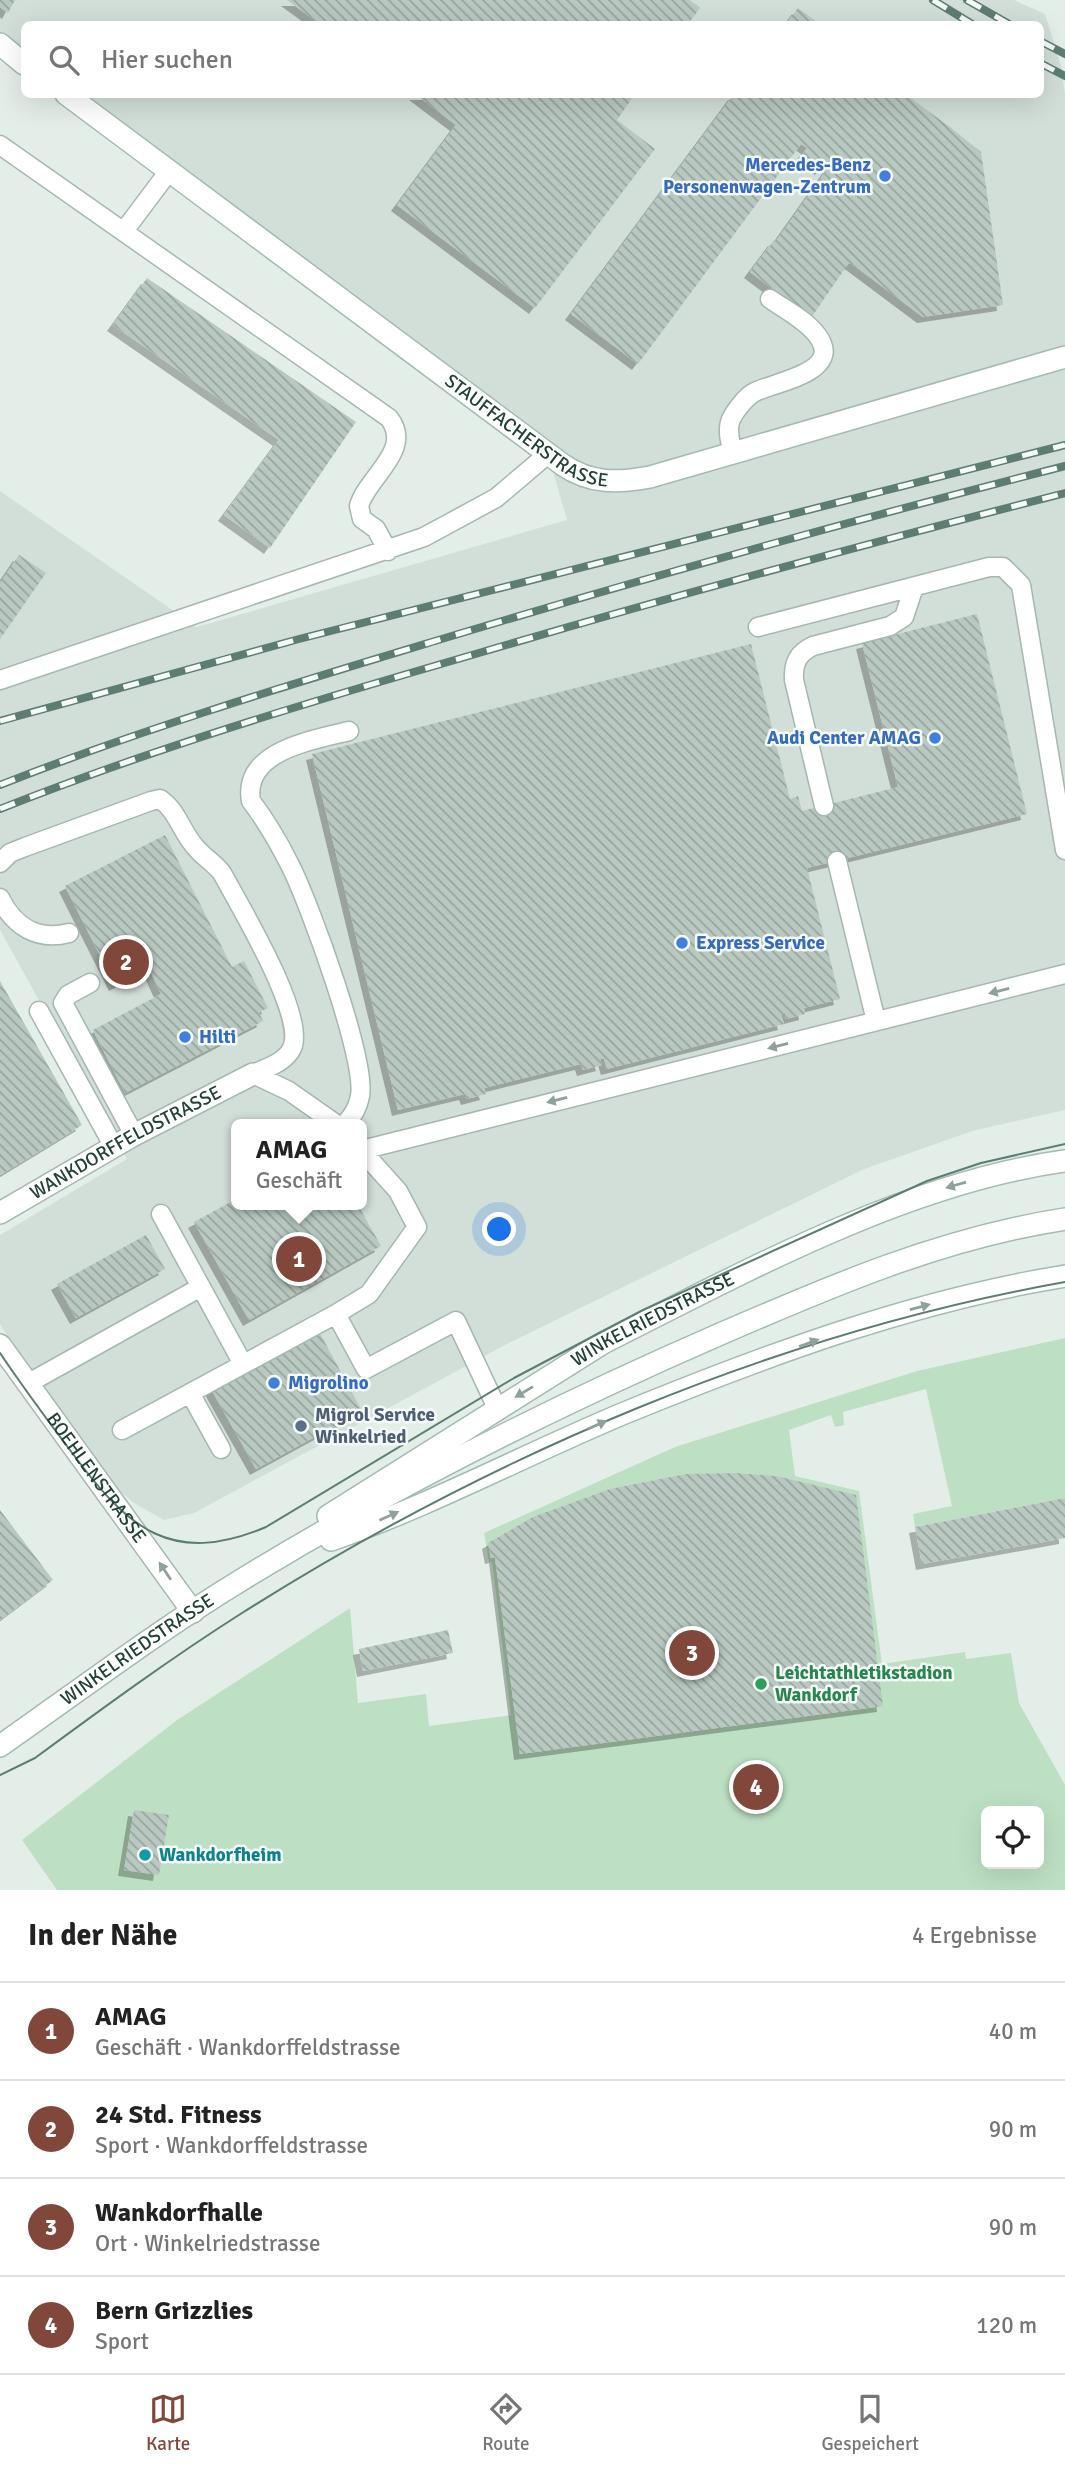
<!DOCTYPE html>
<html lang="de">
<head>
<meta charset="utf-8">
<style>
	:root { --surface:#fff; --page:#f6f6f6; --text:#222; --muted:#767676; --line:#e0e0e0; --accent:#82473b }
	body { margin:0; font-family:Signika,sans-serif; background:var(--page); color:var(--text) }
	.controls { position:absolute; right:21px; bottom:21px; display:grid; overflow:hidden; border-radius:10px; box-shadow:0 7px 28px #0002 }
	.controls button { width:63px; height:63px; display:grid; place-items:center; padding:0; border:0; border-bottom:2px solid var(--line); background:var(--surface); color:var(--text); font:35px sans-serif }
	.you { position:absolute; left:500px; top:1230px; width:24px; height:24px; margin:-18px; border:5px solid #fff; border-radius:50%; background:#1a73e8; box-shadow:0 0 0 10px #1a73e833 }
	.badge { display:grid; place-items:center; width:46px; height:46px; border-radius:50%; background:var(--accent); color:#fff; font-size:23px; font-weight:700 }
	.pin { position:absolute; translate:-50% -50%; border:4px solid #fff; box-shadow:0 2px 7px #0006 }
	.popup { position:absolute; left:231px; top:1119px; width:136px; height:91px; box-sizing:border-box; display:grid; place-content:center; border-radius:10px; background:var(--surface); filter:drop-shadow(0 2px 5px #0005); font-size:23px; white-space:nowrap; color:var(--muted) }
	.popup b { font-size:26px; color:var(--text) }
	.popup::after { content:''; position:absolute; left:50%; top:100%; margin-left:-14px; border:14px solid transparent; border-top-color:var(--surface) }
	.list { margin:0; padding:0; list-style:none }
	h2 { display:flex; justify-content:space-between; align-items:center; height:91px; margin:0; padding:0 28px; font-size:30px }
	h2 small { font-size:23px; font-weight:400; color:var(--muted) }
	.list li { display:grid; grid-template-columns:46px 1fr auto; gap:21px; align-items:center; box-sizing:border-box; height:98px; padding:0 28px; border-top:2px solid var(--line) }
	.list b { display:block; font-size:26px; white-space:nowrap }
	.list p { margin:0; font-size:23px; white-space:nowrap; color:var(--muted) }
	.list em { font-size:23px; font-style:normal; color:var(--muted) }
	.icon { flex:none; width:38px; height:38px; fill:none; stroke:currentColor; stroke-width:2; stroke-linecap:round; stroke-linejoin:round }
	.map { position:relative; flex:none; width:1065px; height:1890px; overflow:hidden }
	.search { position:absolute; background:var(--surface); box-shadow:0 7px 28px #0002; left:21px; right:21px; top:21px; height:77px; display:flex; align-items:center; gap:18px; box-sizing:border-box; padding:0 24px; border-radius:10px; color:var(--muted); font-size:26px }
	.sheet { height:483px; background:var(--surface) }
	nav { display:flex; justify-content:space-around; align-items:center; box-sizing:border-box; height:98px; border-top:2px solid var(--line); background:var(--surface); font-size:19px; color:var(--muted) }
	nav a { display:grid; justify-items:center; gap:4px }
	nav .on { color:var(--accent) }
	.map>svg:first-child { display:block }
	.built { fill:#d2ded8; fill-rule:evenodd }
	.green { fill:#bde0c4; fill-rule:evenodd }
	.building { fill:url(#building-back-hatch); filter:url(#shadow) }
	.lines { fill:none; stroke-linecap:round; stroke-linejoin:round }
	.lane-casing { stroke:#a6b7b0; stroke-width:21 }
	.street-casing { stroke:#a6b7b0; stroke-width:24 }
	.secondary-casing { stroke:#a2bbb0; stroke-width:24 }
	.lane { stroke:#fff; stroke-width:18 }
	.street { stroke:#fff; stroke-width:21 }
	.secondary { stroke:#fff; stroke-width:21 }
	.tram { stroke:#5d7d72; stroke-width:2 }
	.rail-casing { stroke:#5d7d72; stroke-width:8 }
	.rail { stroke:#f5faf8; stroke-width:5; stroke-dasharray:16; stroke-linecap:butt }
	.oneway { fill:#90a09b }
	.shop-dot { fill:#3f7fe0; stroke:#f5faf8; stroke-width:2.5 }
	.service-dot { fill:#5c6f8a; stroke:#f5faf8; stroke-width:2.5 }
	.leisure-dot { fill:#2e9e5b; stroke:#f5faf8; stroke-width:2.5 }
	.culture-dot { fill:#0f9aa8; stroke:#f5faf8; stroke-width:2.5 }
	.labels { text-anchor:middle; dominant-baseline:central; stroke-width:5; stroke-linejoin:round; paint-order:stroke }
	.shop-label { font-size:19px; font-weight:bold; fill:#366cbe; stroke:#f5faf8; text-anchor:start }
	.street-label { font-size:19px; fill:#224137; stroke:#f5faf8 }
	.service-label { font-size:19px; font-weight:bold; fill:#4e5e75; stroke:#f5faf8; text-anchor:start }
	.leisure-label { font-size:19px; font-weight:bold; fill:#27864d; stroke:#f5faf8; text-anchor:start }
	.culture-label { font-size:19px; font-weight:bold; fill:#0d838f; stroke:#f5faf8; text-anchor:start }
</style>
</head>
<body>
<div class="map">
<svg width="1065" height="1890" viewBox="0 0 1065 1890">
	<defs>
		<pattern id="building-back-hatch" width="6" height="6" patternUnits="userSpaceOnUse" patternTransform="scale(1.75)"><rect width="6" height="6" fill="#b9c9c2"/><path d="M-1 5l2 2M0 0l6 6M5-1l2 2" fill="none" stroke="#96a59e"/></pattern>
		<filter id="shadow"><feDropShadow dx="-6" dy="6" stdDeviation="0" flood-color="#0004"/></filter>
	</defs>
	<rect width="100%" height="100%" fill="#e4eee9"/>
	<path class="built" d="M0,0H1014L1045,14L1061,66L1065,94V1110L972,1131L862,1170L505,1345L194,1513L164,1520L134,1503L121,1492L41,1387L0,1324V1235L127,1159L0,930V491L197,627L567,520L548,454L66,95L1040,94V24H24V64L0,44ZM236,1124H362V1205H236Z"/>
	<path class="green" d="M1065,1338V1498L915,1527L913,1514L952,1506L926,1389L843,1412L844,1425L835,1427L831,1415L789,1430L795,1476L859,1491L882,1664L965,1652L966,1659L1011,1653L1019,1703L1065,1785V1890H57L22,1840L177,1720L350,1608L358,1703L426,1694L429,1726L511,1715L492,1562H489L484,1533L675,1447L917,1371ZM986,1811H1039V1864H986Z"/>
	<path class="building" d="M0,0H15L8,13L0,7Z
		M287,0H690L700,8L688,24H320Z
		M798,8L820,24H786Z
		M415,94H635L617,120L655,149L535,308L397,205L456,125Z
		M734,94H905L950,127L981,152L1003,305L923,317L852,264H848L811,318L750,272L774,240L776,241L830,165L826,162L821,169L802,155L807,148L801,144L638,364L571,314Z
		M147,278L356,422L270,548L224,515L279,440L113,325Z
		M19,555L46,573L0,639V583Z
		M977,614L1027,814L807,868L840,999L804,1008L805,1014L786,1019L785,1013L781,1014L784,1024L607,1069L604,1059H600L602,1065L583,1070L581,1064L484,1088L486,1094L467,1099L465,1094L398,1110L312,754L751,644L790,799L798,796L802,811L898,787L862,643Z
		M165,835L232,967L244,961L268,1008L259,1012L263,1021L125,1093L93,1030L161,994L149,968L115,985L65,886Z
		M0,981L82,1125L0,1175Z
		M236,1199V1205H358L381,1246L249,1320L194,1222Z
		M146,1235L165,1269L76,1318L57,1284Z
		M317,1328L362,1411L256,1469L210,1387Z
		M735,1473L776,1476L856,1495L883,1706L520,1754L495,1557L491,1558L488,1543L533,1517L610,1489L686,1474Z
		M1065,1498V1538L922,1564L915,1527Z
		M0,1510L53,1580L0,1620Z
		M448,1630L453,1653L363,1671L359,1649Z
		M134,1810L169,1815L159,1875L124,1870Z"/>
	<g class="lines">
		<defs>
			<path id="lane" d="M0,145L389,418C414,450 367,477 359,506L362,519L376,529L388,551
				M124,231L169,171
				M733,454C731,444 727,433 730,422C733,413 745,398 753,393C772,382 846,373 817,335C806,320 784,309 770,299
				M758,627L989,567H1003L1021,585L1065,850
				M0,680L424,537L496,498L548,454
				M824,806L794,680C793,663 798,653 813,646L890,626L904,617L914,587
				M837,861L876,1021
				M0,863L10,853L25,847L151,801L160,799C178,811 182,834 197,849C205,858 214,863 222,873C239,905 307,1017 292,1048C286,1062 266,1068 253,1074
				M0,898C14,927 38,941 69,933
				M90,983L68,995L63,1003L134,1135
				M39,1011L114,1147
				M253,1074L289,1091L336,1124
				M345,1124C353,1116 358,1108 360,1096C367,1061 309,902 290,865C279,843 266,821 251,801C242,750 315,740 349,731
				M362,1150L1065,974
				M362,1151L398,1191L417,1227L369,1294L336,1314L366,1369L456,1321L497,1408
				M161,1214L243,1364
				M27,1384L201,1287
				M190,1393L221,1449
				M122,1430L336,1314"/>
			<g id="street">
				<path id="s1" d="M0,1213L134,1135L253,1074"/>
				<path id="s2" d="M0,1345L193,1612"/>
			</g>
			<g id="secondary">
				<path d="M0,44L24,64"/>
				<path id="s3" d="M66,94L563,465C591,484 618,483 650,477L1065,357"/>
				<path id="s4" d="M328,1516L603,1343C744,1272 908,1182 1065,1161"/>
				<path d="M331,1540C432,1505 528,1453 627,1412C769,1354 913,1301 1065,1276"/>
				<path id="s5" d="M0,1746C80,1690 159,1630 243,1579C395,1486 555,1406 718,1335C831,1286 942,1238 1065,1219"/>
			</g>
		</defs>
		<use href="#lane" class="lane-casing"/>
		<use href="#street" class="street-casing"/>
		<use href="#secondary" class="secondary-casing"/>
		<use href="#lane" class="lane"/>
		<use href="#street" class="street"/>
		<use href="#secondary" class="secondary"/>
		<path class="tram" d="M0,1353C23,1387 48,1421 73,1454C128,1528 171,1567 266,1527L514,1378L643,1310L927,1181L981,1163L1065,1144
			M0,1775L35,1758C103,1708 171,1658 242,1613C492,1455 774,1334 1065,1282"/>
		<defs>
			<path id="rail" d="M933,0L972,24
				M967,0L1009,24
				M1040,41L1065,54
				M1040,63L1065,76
				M0,721L299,639L1065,445
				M0,785C142,729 289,685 435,641C644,578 854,520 1065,466
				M0,809C154,748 313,701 472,655C669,597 866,544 1065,493"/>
		</defs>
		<use href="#rail" class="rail-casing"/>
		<use href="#rail" class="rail"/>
	</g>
	<defs><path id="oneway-solid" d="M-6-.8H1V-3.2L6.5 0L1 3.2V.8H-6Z" transform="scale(1.75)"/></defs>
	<g class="oneway">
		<use href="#oneway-solid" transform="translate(999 991) rotate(166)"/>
		<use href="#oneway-solid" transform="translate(778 1046) rotate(166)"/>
		<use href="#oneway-solid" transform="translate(557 1100) rotate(166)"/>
		<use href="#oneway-solid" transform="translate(956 1185) rotate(164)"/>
		<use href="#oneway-solid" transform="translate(920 1307) rotate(-15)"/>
		<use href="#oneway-solid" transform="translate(809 1343) rotate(-20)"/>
		<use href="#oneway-solid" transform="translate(524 1392) rotate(149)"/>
		<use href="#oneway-solid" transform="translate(597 1425) rotate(-24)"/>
		<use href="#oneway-solid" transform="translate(389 1516) rotate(-24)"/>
		<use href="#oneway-solid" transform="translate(165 1571) rotate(-124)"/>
	</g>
	<g class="shop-dot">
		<circle cx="885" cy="176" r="7"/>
		<circle cx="935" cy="738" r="7"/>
		<circle cx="682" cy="943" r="7"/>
		<circle cx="185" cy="1037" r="7"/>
		<circle cx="274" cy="1383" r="7"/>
	</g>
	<circle class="service-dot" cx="301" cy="1426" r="7"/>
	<circle class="leisure-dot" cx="761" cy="1684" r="7"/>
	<circle class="culture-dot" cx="145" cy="1855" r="7"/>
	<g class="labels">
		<g class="shop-label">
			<text x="871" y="165" text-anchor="end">Mercedes-Benz<tspan x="871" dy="22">Personenwagen-Zentrum</tspan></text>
			<text x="921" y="738" text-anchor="end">Audi Center AMAG</text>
			<text x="696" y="943">Express Service</text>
			<text x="199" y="1037">Hilti</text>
			<text x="288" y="1383">Migrolino</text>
		</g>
		<g class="street-label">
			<text stroke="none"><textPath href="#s3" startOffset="572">STAUFFACHERSTRASSE</textPath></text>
			<text stroke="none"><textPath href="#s1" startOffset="144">WANKDORFFELDSTRASSE</textPath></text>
			<text stroke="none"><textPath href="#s4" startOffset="380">WINKELRIEDSTRASSE</textPath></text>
			<text stroke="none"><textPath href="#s2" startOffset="164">BOEHLENSTRASSE</textPath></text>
			<text stroke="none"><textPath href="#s5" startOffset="168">WINKELRIEDSTRASSE</textPath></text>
		</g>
		<g class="service-label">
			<text x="315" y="1415">Migrol Service<tspan x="315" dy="22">Winkelried</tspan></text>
		</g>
		<g class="leisure-label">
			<text x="775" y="1673">Leichtathletikstadion<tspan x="775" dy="22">Wankdorf</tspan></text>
		</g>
		<g class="culture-label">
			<text x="159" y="1855">Wankdorfheim</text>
		</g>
	</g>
</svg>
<div class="controls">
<button><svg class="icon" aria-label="locate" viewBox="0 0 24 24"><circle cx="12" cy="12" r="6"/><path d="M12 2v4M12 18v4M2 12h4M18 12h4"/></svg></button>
</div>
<div class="you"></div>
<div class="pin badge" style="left:299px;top:1259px">1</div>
<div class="popup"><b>AMAG</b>Geschäft</div>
<div class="pin badge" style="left:126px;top:962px">2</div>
<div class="pin badge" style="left:692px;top:1653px">3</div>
<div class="pin badge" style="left:756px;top:1787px">4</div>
<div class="search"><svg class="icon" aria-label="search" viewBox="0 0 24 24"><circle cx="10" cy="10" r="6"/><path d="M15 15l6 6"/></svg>Hier suchen</div>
</div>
<section class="sheet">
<h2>In der Nähe<small>4 Ergebnisse</small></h2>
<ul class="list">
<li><span class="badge">1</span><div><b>AMAG</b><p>Geschäft · Wankdorffeldstrasse</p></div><em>40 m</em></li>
<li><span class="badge">2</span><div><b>24 Std. Fitness</b><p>Sport · Wankdorffeldstrasse</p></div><em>90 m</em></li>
<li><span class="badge">3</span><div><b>Wankdorfhalle</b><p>Ort · Winkelriedstrasse</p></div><em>90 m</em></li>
<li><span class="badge">4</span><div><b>Bern Grizzlies</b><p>Sport</p></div><em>120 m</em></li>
</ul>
</section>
<nav>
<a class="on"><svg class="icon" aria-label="map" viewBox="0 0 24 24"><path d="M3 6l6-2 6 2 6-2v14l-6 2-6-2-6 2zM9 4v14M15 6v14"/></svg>Karte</a>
<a><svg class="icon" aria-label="directions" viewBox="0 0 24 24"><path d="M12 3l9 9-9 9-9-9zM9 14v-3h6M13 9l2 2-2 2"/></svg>Route</a>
<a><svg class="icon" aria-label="saved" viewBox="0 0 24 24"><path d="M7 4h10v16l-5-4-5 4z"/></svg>Gespeichert</a>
</nav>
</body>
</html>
